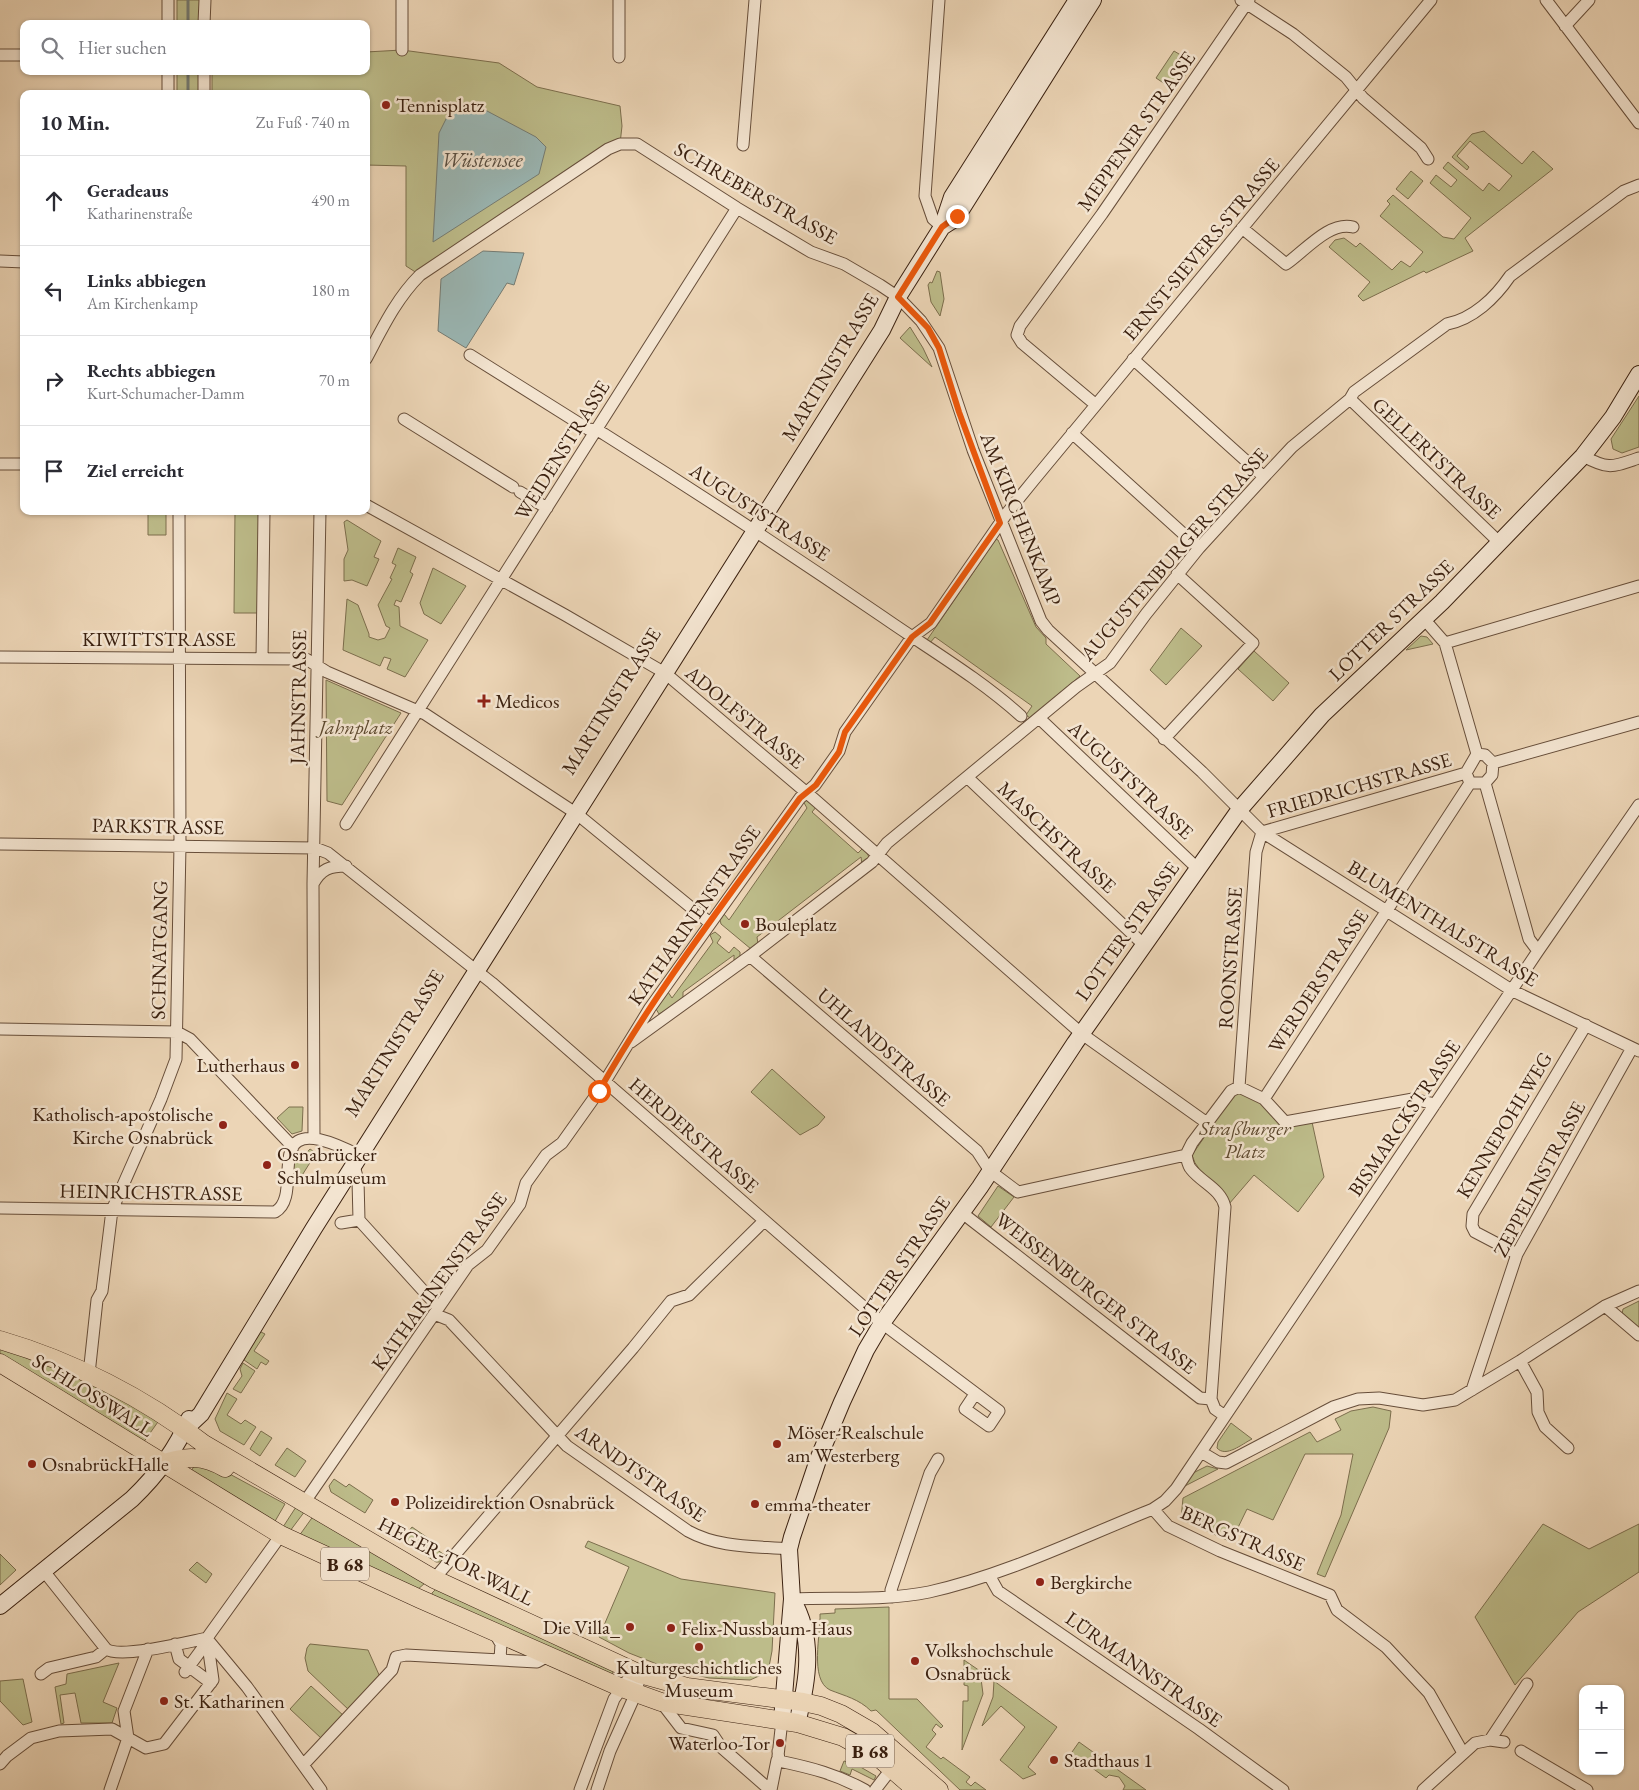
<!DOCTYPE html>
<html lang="de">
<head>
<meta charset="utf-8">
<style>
	:root { --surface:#fff; --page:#f2f2f3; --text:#2b2b33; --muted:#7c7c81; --line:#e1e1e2 }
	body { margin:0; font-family:"EB Garamond",serif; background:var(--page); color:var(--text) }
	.controls { position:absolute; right:15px; bottom:15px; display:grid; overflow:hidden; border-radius:10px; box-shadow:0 1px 4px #0004 }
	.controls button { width:45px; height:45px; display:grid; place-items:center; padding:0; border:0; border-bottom:1px solid var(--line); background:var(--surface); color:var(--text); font:25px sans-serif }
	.stop { position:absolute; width:15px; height:15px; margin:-11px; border:4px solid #ea580c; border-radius:50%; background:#fff }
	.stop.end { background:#ea580c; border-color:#fff; box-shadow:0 1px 5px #0008 }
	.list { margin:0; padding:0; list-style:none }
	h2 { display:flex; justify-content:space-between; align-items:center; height:65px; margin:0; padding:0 20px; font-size:21px }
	h2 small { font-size:16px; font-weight:400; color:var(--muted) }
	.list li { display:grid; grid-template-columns:32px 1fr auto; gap:15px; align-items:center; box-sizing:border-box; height:90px; padding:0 20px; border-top:1px solid var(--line) }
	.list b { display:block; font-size:19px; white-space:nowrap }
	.list p { margin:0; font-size:16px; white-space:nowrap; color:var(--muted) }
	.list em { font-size:16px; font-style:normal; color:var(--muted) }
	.icon { flex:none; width:28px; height:28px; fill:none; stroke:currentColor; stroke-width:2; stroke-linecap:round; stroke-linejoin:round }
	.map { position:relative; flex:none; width:1639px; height:1790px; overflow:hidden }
	.search { position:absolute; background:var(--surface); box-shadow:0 1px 4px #0004; left:20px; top:20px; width:350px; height:55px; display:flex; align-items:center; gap:12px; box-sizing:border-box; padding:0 18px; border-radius:10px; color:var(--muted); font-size:19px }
	.panel { position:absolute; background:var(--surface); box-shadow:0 1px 4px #0004; left:20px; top:90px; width:350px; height:425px; border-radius:10px }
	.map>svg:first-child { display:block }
	.green { fill:#bdbc8a; stroke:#7c6e4d }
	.water { fill:#9ab7b5; stroke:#747b73 }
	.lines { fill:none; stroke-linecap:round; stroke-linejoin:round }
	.stream { stroke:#747b73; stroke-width:3 }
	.street-casing { stroke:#674e3a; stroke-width:13 }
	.secondary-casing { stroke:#3b2110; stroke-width:18 }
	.primary-casing { stroke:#3b2110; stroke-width:19 }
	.street { stroke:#f3e4d0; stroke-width:11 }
	.secondary { stroke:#f3e4d0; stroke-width:16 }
	.primary { stroke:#ecd5b6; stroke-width:18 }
	.route { stroke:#ea580c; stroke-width:6 }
	.poi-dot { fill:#8f2418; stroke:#f3e4d0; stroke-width:2 }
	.labels { text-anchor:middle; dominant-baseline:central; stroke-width:5; stroke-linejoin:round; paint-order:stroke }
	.shield { fill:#f3e4d0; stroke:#725c4a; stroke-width:1 }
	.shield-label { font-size:19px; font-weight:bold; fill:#3b2110 }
	.poi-label { font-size:20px; fill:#3b2110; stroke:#f3e4d0; text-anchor:start }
	.street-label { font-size:20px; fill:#3b2110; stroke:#f3e4d0 }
	.park-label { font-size:20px; font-style:italic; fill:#5c482e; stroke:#f3e4d0 }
	.water-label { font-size:21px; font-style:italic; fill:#584e42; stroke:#f3e4d0 }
</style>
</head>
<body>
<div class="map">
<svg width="1639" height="1790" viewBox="0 0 1639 1790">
	<rect width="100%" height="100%" fill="#ecd5b6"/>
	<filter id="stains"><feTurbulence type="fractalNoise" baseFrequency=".004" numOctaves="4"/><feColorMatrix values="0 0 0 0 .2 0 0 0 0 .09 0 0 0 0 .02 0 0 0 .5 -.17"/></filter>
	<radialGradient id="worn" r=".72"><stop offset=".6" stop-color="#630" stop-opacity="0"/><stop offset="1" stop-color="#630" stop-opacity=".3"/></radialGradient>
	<path class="green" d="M177,0H200V24H177Z
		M402,50L499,63L537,87L620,106L622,126L620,144L420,275L406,266V166L366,165V94H212V71H366V52Z
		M1174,51L1194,63L1174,90L1156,78Z
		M177,71H201L200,94H177Z
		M1484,131L1522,164L1533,151L1553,169L1465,238L1473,251L1426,273L1424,271L1363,301L1358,296L1370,282L1329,247L1335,240L1344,238L1356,247L1360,243L1392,270L1401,261L1410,267L1423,252L1380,216L1390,204L1387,201L1393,195L1443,237L1454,239L1471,218L1430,183L1436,175L1451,187L1457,180L1443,168L1448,162L1483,191L1489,183L1499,191L1512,176L1470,141L1457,156L1469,167L1467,170L1452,157L1472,134Z
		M1411,171L1423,181L1408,199L1396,189Z
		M937,271L940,272L944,299L940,316L931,302L928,285L930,282L932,283Z
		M910,327L923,348L932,367L900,338Z
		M1639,396V447L1622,453L1613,449L1611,439Z
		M148,511H166V535H148Z
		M235,511H259V613H234Z
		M347,520L381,541L374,557L379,559L367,586L352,580L344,581V559L348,550L344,522Z
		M996,539L998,540L1036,627L1046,638V644L1080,676L1030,718L1026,715L1032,706L935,637L929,644L927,640Z
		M398,548L416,557L410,572L413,574L401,602L396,600L394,605L399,607L400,626L428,640L405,677L387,669L391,659L384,657L380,666L343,650L347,599L358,605L369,634V637L378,640L385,638L390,628L386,626L378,605L392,579L390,578L396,565L392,563Z
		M433,568L466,586L441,624L424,614L420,603Z
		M1181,628L1202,646L1166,685L1150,670Z
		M1421,636L1427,637L1433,644L1406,650Z
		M1254,651L1289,683L1273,701L1238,669Z
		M326,680L401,713L342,805L327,801Z
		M808,799L817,806L812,812L858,853L864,847L869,857L862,865L861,857L757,937L758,944L751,949L721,924L720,920L724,914L729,920L807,808L803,801Z
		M715,932L721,937L717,943L729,953L734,947L740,952V957L734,962V955L683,992V1000L659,1014L656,1009L668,992L672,998L713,942L710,935Z
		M772,1069L825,1117L818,1125L800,1135L751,1092Z
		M1239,1092L1261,1102L1276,1120L1312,1122L1324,1177L1298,1212L1254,1175L1229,1204C1224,1182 1197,1177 1192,1155L1234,1094Z
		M289,1107H303L302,1131L292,1134L277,1118Z
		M310,1149L316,1153L296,1185L292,1184L294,1154L301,1159Z
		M998,1186L1014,1197L991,1227L978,1216Z
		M1639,1301V1328L1622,1314L1623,1309Z
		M259,1331L265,1334L254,1351L269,1361L266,1365L261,1362L257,1369L244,1360Z
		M0,1345L72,1371L160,1419L143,1443L0,1357Z
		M243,1363L255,1371L241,1393L233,1389L242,1376L240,1369Z
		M227,1393L237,1399L227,1415L241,1424L245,1420L256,1427L244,1445L220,1431L215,1419Z
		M1373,1407L1391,1411L1389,1428L1325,1577L1317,1574L1341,1515L1353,1454H1305L1273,1520L1247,1509L1231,1542L1181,1519L1183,1498L1310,1432L1317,1442L1341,1430L1335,1419L1351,1411Z
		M1231,1423L1252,1439C1242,1444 1226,1458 1217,1448L1218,1442Z
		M261,1431L272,1438L260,1456L250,1449Z
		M287,1448L306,1461L295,1477L275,1465Z
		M197,1461L213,1465L285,1504L274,1523L190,1473Z
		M1207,1466L1218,1469L1183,1487L1193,1473Z
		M334,1479L346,1487L349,1484L373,1500L365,1513L331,1492L329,1486Z
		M296,1507L305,1511L290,1531L283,1527Z
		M314,1515L425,1583L417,1590L299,1536Z
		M1543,1524L1589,1549L1639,1524V1572L1578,1612L1515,1685L1475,1617Z
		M412,1527L438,1545L436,1549L446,1556L440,1562H436L402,1540Z
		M588,1541L681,1579L775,1593L772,1651L768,1672L750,1680L709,1678L667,1668L629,1653L599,1637L629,1567L585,1547Z
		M0,1554L16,1570L0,1585Z
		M197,1562L212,1574L206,1583L189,1570Z
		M438,1587L616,1668L611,1675L433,1598L432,1593Z
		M889,1607V1699H917L943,1726L941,1728L936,1724L932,1730L936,1734L926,1747L941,1759L943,1757L970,1777L966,1782L971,1786L975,1782L986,1790H960L876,1710L871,1711C859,1699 845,1696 830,1690C809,1680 821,1633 820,1614L835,1613V1609Z
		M310,1644L368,1650L380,1677L350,1711L308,1671L305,1658L307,1648Z
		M964,1660L980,1671L983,1694L962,1750L963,1701H968V1686L964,1685Z
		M119,1663L103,1702L117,1708L112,1723H81L75,1693L60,1695L64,1723L61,1724L55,1687L66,1684L67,1674Z
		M23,1679L32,1722L23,1725L0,1701V1681Z
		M994,1681L1057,1727L1028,1767L1036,1774L1023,1779L1000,1760L1025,1727L1001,1706L982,1726L993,1697Z
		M311,1686L344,1716L322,1739L290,1709Z
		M1079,1742L1146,1790H1123L1125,1786L1119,1777L1109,1775L1106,1778L1080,1759L1074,1768L1065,1762Z
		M844,1761L857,1765L876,1776L874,1780L852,1769L850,1775L840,1771Z"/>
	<path class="water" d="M472,103L536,137L546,147L539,174L433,242L439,133L450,111Z
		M483,251L524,253L514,285L507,283L466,348L438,331L441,279Z"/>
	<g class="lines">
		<path class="stream" d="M188,24V0
			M188,71V94"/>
		<defs>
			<path id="street" d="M402,0V50
				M619,0V57
				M939,0L925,196L933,219L942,227
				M1241,0L1293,34L1346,77L1363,98L1421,148L1428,159
				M1546,0L1639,123
				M168,24V0
				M204,24L205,0
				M1565,26L1589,0
				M0,55H24
				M168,71V94
				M204,94V71
				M743,145L755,0
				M1242,228L1286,264C1305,251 1329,221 1353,227
				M0,261L24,262
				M470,355L588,429L597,430L604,434C698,493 791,554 883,617C929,649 979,678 1021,716
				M366,359C382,329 396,299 420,275L608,149L620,144H637L737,208L811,252L844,264L880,285L898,297L921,321L939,348L973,450L1041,621L1048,630L1202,772L1262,832L1513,991L1639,1051
				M1133,359L1264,477
				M1350,399L1500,543
				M1096,405L1022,343L1017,335L1020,326L1102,214L1249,0
				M404,419L513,487
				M1072,433L1199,548
				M1583,456C1609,470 1612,467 1639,458
				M0,464H24
				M520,492L547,508
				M366,505L565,615L665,673L814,799L1082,1034L1207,1123
				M1424,619L1445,643L1639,586
				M1445,643L1477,754
				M0,657L306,659L327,672L425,714L577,814L710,923
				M262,659L264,511
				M1039,718L1197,868
				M1164,739L1253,643L1177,574
				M1477,754L1485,755L1493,763L1492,775L1485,783H1470L1466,773Z
				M1493,763L1639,722
				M967,777L1143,944
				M1485,783L1529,939L1538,951
				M346,824L737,208
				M0,844L315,848L328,853L492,983L882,1323L999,1411L989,1426L965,1409L975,1394
				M313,884C321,869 330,866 346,866
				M750,956L977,1151L990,1171L1018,1192L1186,1155
				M0,1029L177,1032L190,1039L293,1147
				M631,1042L750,956L872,862L887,843L1076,687L1110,663L1146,614L1199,548L1264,477L1292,447L1350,399L1354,392L1447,324C1473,319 1495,298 1510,276L1624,191L1639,185
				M1239,1087L1256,852L1262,832L1466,773
				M1264,1099L1470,783
				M314,1138L313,884L320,511
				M354,1166L358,1180L359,1220L438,1307
				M0,1208L275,1212C308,1194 252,1100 360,1156
				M961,1212L1200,1398L1211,1399
				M341,1223L359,1220
				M1517,1254L1475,1232L1472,1226L1473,1214L1586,1025
				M1605,1306L1639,1335
				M434,1314L449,1320L567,1446L688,1531C719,1548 754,1546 789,1549
				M1520,1361L1537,1392L1538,1412L1545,1427L1568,1448
				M89,1374L97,1300L102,1291L112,1210L161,1099L176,1059L180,845L179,511
				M1472,1390L1517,1254L1632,1048
				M1225,1416L1215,1409L1211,1399L1225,1207C1221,1189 1202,1183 1191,1169C1188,1166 1187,1159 1186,1155L1192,1143L1231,1091L1239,1087L1264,1099L1285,1122L1413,1099L1435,1104
				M1201,1452L1218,1462L1226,1463L1333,1407L1358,1399L1379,1398L1423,1405L1455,1400L1520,1361L1605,1306L1639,1291
				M304,1503L468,1265L487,1250L520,1204L526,1183L546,1155L562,1143L599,1091L650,1008L800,798L815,785L839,751L845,732L912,637L931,623L1007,513L1033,481L1431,0
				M1153,1509L1168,1526L1220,1551L1330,1595L1337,1610L1386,1647L1429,1693L1463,1753
				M43,1570L106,1649C120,1659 187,1642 207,1638
				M989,1575L998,1591L1199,1729L1283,1790
				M434,1579L633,1348L671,1301L689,1295L764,1221
				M892,1597L891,1590L930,1473L938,1459
				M792,1599C838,1597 884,1601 929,1592C1006,1575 1080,1538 1153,1509L1165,1501L1176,1489L1538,951L1639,805
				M494,1632L501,1644L500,1659
				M207,1638L281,1535
				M208,1640L247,1687L321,1790
				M175,1644L179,1659L211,1683
				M185,1672L207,1642
				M41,1674L49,1668L96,1657L106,1649
				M661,1702L681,1728L713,1735L721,1747L770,1790
				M1490,1740L1527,1684
				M1521,1751L1587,1790
				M778,1756L782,1720
				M779,1761C812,1768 836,1774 865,1790
				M0,1764L7,1756L31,1738L59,1731L112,1729L146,1748L164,1744L213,1680L207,1638
				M304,1764L392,1670L396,1657L406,1655L537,1662L548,1656
				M110,1790L128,1738L124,1711L148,1649
				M580,1790L614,1699L634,1671
				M597,1790L610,1751L636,1693L640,1674
				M771,1790L777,1760L779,1761L778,1751
				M875,1790L892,1768
				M1423,1790L1475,1743L1490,1740L1504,1742"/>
			<path id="secondary" d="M942,227L953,220L961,210L1093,0
				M185,1429L201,1414L314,1228L882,330L898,297L942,227L952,197L1077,0
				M792,1599C815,1638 808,1681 797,1723
				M0,1606L132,1499C156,1476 176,1450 189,1419
				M782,1720L792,1599L789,1549L792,1537L819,1457L842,1402L866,1350L882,1323L980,1187L1075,1043L1240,809L1322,715L1442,602L1583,456L1613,417L1639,374"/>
			<path id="primary" d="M0,1340C72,1361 145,1398 204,1444L434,1579L640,1674L687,1687L803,1702L821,1706L841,1714L872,1732L939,1790
				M0,1363L281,1535L420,1599L622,1688L661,1702L797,1723L843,1737L878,1757L916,1790
				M163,1464C186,1455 204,1456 225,1468"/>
		</defs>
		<use href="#street" class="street-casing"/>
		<use href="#secondary" class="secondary-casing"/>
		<use href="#primary" class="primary-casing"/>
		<use href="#street" class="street"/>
		<use href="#secondary" class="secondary"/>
		<use href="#primary" class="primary"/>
	</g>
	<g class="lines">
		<path class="route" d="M599,1091C657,988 731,894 800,798L816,785L839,752L845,732L912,637L930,623L1000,523L959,412L939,348L928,328L898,297L942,227L957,216"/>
	</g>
	<g class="poi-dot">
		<circle cx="386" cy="105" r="5"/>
		<path d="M481.5 693.5h5v5h5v5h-5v5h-5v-5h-5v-5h5z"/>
		<circle cx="745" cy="924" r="5"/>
		<circle cx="295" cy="1065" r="5"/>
		<circle cx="223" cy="1125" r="5"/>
		<circle cx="267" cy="1165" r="5"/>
		<circle cx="777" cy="1444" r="5"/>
		<circle cx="32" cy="1464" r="5"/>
		<circle cx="395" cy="1502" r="5"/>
		<circle cx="755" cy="1504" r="5"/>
		<circle cx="1040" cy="1582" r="5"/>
		<circle cx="630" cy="1627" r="5"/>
		<circle cx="671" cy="1628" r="5"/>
		<circle cx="699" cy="1647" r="5"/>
		<circle cx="915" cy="1661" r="5"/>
		<circle cx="164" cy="1701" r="5"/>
		<circle cx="780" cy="1743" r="5"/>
		<circle cx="1054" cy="1760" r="5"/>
	</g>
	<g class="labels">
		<g class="shield">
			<rect x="321" y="1547.5" width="48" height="33" rx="4"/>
			<rect x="846" y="1734.5" width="48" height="33" rx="4"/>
		</g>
		<g class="shield-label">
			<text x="345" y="1564">B 68</text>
			<text x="870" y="1751">B 68</text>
		</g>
		<g class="poi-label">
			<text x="396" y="105">Tennisplatz</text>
			<text x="495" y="701">Medicos</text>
			<text x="755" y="924">Bouleplatz</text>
			<text x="285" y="1065" text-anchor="end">Lutherhaus</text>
			<text x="213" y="1114" text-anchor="end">Katholisch-apostolische<tspan x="213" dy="23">Kirche Osnabrück</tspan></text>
			<text x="277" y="1154">Osnabrücker<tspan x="277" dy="23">Schulmuseum</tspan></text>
			<text x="787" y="1432">Möser-Realschule<tspan x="787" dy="23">am Westerberg</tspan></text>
			<text x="42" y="1464">OsnabrückHalle</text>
			<text x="405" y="1502">Polizeidirektion Osnabrück</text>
			<text x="765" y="1504">emma-theater</text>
			<text x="1050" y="1582">Bergkirche</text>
			<text x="620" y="1627" text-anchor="end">Die Villa_</text>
			<text x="681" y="1628">Felix-Nussbaum-Haus</text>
			<text x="925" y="1650">Volkshochschule<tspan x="925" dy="23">Osnabrück</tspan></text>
			<text x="699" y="1667" text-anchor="middle">Kulturgeschichtliches<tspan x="699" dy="23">Museum</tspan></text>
			<text x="174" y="1701">St. Katharinen</text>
			<text x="770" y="1743" text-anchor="end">Waterloo-Tor</text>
			<text x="1064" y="1760">Stadthaus 1</text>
		</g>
		<g class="street-label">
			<text transform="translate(1136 131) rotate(-55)">MEPPENER STRASSE</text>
			<text transform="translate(756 193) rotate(30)">SCHREBERSTRASSE</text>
			<text transform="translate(1201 249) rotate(-50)">ERNST-SIEVERS-STRASSE</text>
			<text transform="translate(830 367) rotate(-59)">MARTINISTRASSE</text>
			<text transform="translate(562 450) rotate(-58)">WEIDENSTRASSE</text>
			<text transform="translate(1437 458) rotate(43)">GELLERTSTRASSE</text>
			<text transform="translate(760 512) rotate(33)">AUGUSTSTRASSE</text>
			<text transform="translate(1021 519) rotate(68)">AM KIRCHENKAMP</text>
			<text transform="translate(1174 554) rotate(-49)">AUGUSTENBURGER STRASSE</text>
			<text transform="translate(1391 620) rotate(-44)">LOTTER STRASSE</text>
			<text x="159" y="639">KIWITTSTRASSE</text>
			<text transform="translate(298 697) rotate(-89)">JAHNSTRASSE</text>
			<text transform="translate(611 701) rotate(-58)">MARTINISTRASSE</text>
			<text transform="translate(745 717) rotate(40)">ADOLFSTRASSE</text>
			<text transform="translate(1131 780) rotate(43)">AUGUSTSTRASSE</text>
			<text transform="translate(1359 785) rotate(-16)">FRIEDRICHSTRASSE</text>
			<text transform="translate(158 826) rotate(1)">PARKSTRASSE</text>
			<text transform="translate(1057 837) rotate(43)">MASCHSTRASSE</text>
			<text transform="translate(694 915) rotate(-55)">KATHARINENSTRASSE</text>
			<text transform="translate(1443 923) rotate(32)">BLUMENTHALSTRASSE</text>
			<text transform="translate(1127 931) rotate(-55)">LOTTER STRASSE</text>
			<text transform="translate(159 950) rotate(-89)">SCHNATGANG</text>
			<text transform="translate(1230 958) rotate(-86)">ROONSTRASSE</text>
			<text transform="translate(1318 981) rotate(-57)">WERDERSTRASSE</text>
			<text transform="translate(394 1043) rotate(-58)">MARTINISTRASSE</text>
			<text transform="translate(884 1047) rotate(41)">UHLANDSTRASSE</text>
			<text transform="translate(1404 1118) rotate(-56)">BISMARCKSTRASSE</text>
			<text transform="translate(1504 1125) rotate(-59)">KENNEPOHLWEG</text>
			<text transform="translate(694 1135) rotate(41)">HERDERSTRASSE</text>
			<text transform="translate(1539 1179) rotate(-62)">ZEPPELINSTRASSE</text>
			<text transform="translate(151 1192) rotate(1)">HEINRICHSTRASSE</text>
			<text transform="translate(899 1266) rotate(-56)">LOTTER STRASSE</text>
			<text transform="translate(439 1281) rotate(-54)">KATHARINENSTRASSE</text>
			<text transform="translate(1096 1293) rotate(38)">WEISSENBURGER STRASSE</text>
			<text transform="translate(93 1395) rotate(32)">SCHLOSSWALL</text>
			<text transform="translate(641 1473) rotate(35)">ARNDTSTRASSE</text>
			<text transform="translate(1243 1538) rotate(24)">BERGSTRASSE</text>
			<text transform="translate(456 1561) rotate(27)">HEGER-TOR-WALL</text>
			<text transform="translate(1144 1669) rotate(35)">LÜRMANNSTRASSE</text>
		</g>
		<g class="park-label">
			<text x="356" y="727">Jahnplatz</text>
			<text x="1245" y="1128">Straßburger<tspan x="1245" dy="23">Platz</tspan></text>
		</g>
		<g class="water-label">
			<text x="482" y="159">Wüstensee</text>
		</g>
	</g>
	<rect width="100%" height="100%" filter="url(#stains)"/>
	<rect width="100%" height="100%" fill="url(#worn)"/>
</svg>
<div class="controls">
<button>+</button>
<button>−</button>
</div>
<div class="stop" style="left:599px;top:1091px"></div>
<div class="stop end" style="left:957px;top:216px"></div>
<div class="search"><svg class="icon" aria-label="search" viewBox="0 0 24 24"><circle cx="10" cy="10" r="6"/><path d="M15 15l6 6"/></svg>Hier suchen</div>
<section class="panel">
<h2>10 Min.<small>Zu Fuß · 740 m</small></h2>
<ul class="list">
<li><svg class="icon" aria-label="ahead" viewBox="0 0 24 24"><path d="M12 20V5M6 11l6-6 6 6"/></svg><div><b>Geradeaus</b><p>Katharinenstraße</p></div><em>490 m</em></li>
<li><svg class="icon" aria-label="left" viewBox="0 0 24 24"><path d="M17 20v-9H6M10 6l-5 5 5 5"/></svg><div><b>Links abbiegen</b><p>Am Kirchenkamp</p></div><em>180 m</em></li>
<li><svg class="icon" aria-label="right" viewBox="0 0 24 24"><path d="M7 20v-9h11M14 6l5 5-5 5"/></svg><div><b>Rechts abbiegen</b><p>Kurt-Schumacher-Damm</p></div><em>70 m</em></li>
<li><svg class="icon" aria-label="arrive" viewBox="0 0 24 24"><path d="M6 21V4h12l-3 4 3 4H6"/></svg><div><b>Ziel erreicht</b></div></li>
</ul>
</section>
</div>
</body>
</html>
